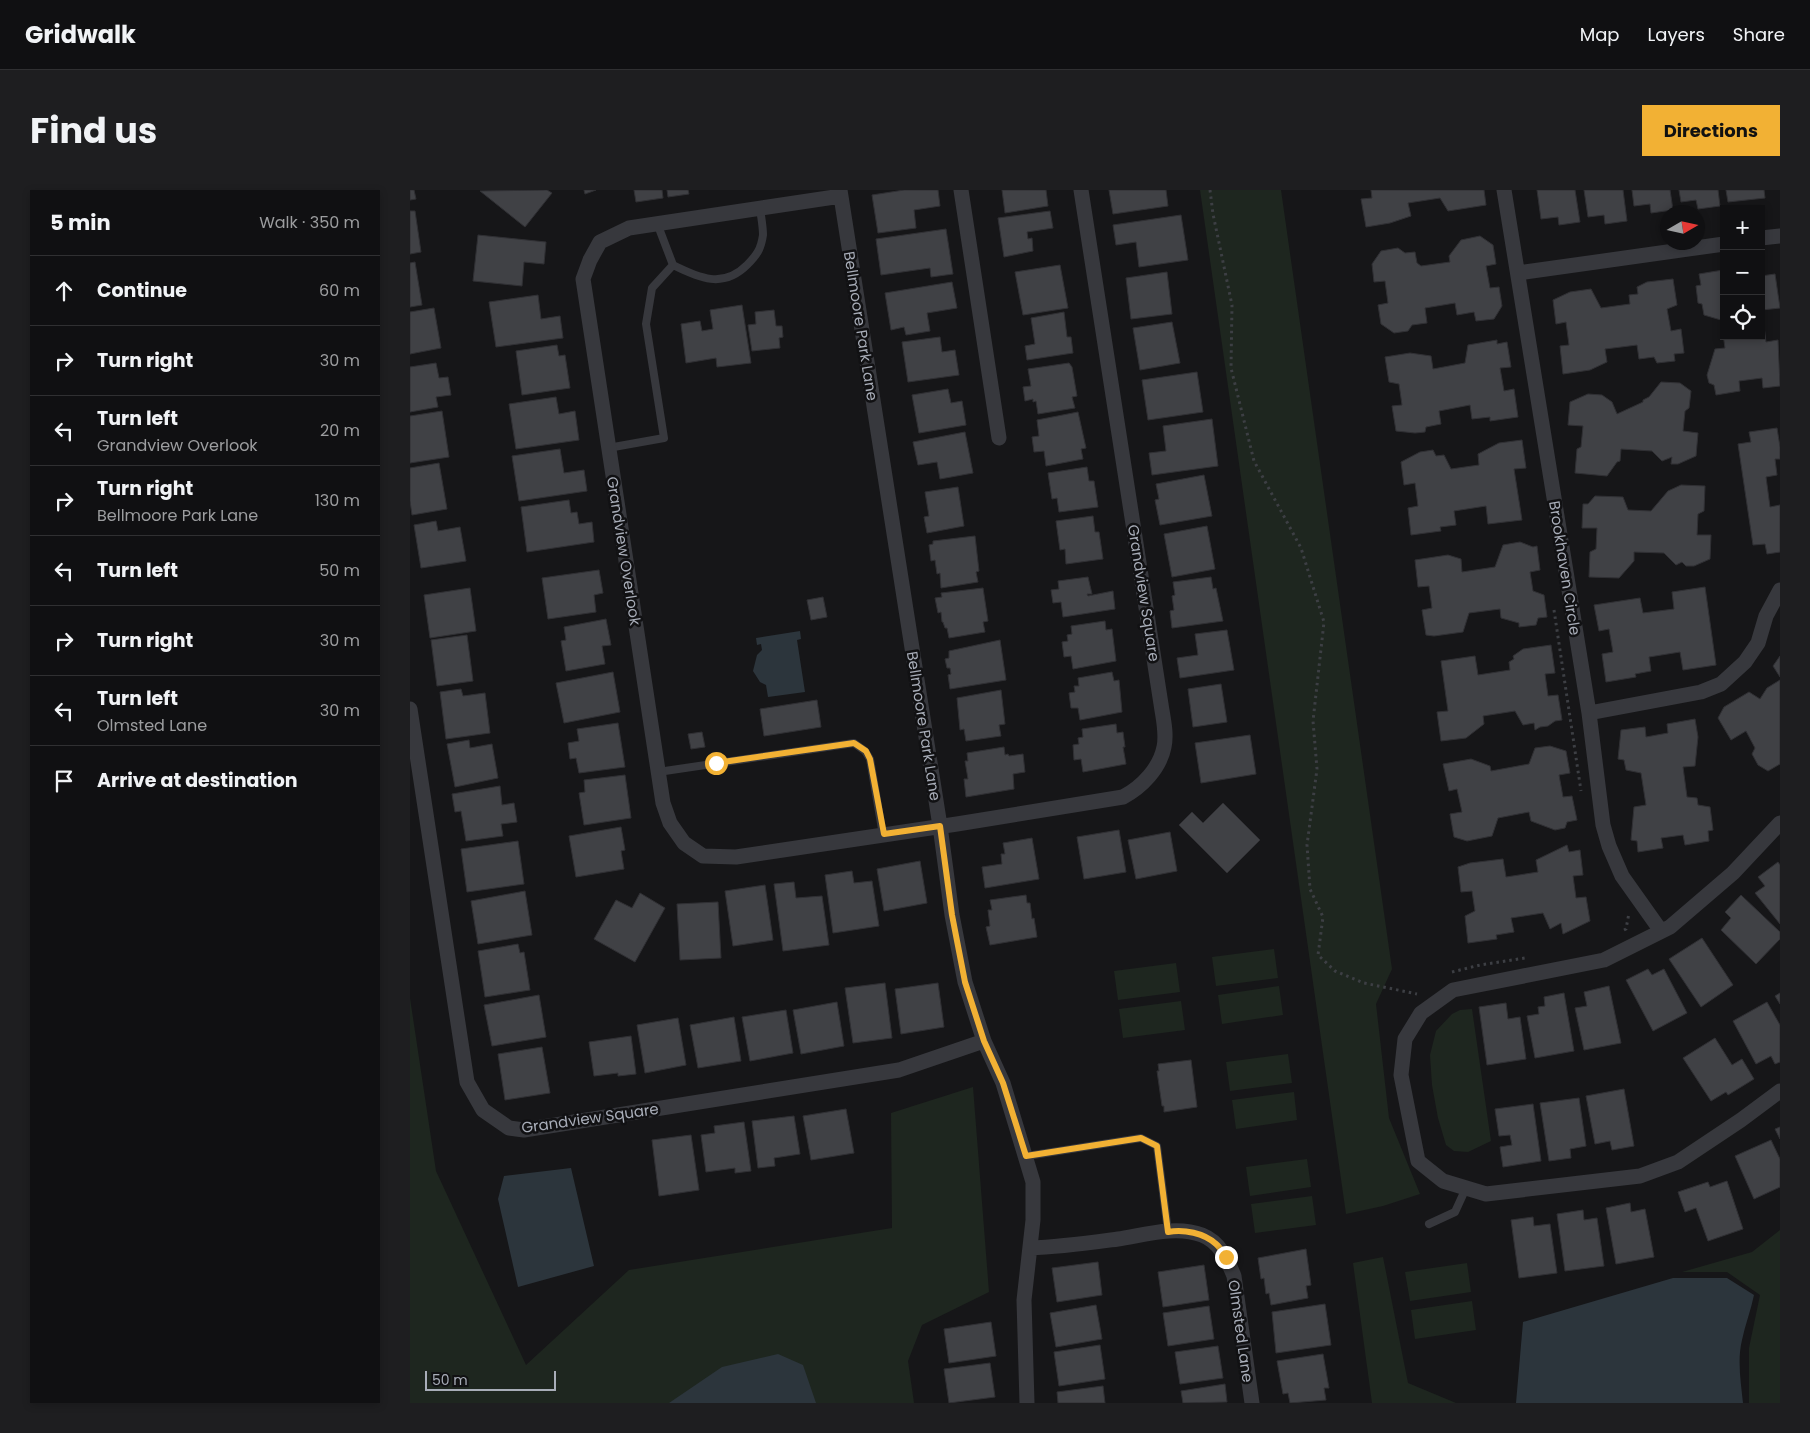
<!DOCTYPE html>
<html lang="en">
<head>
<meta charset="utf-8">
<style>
	:root { --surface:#101012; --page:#1e1e20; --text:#f1f3f6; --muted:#9c9d9f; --line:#303032; --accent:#f2b134 }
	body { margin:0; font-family:Poppins,sans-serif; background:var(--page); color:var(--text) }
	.controls { position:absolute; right:15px; top:15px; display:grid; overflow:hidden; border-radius:0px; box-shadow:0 2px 8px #0003 }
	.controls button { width:45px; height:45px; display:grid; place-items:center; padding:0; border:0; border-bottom:1px solid var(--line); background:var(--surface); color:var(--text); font:25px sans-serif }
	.compass { position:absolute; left:1250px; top:15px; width:45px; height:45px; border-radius:50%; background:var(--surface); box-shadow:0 2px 8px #0003; rotate:81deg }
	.scale { position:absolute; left:15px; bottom:12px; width:131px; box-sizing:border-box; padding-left:5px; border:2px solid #a8adb8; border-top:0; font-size:14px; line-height:18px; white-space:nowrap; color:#a8adb8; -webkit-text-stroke:4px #111113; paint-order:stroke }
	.stop { position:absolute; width:15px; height:15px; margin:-11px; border:4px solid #f2b134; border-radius:50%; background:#fff }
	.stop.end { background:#f2b134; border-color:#fff; box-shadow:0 1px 5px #0008 }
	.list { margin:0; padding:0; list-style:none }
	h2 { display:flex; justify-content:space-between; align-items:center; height:65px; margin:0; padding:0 20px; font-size:21px }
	h2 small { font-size:16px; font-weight:400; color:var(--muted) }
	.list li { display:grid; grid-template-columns:32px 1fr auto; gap:15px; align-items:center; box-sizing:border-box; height:70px; padding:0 20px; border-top:1px solid var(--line) }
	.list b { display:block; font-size:19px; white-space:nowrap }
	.list p { margin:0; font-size:16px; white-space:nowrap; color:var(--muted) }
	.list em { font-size:16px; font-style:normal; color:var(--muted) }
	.icon { flex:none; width:28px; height:28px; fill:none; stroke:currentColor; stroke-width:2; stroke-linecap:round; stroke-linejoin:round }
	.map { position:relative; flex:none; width:1370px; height:1213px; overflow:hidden; border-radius:0px }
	header { display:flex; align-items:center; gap:30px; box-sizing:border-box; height:70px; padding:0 25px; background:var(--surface); border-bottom:1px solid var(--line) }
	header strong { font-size:24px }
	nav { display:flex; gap:28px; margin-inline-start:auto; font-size:18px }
	.intro { display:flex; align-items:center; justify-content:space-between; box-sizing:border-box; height:120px; padding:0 30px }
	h1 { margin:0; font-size:35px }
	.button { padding:12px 22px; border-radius:0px; background:var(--accent); color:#111; font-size:18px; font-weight:700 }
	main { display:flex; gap:30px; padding:0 30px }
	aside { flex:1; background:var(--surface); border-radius:0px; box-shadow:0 2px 8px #0003 }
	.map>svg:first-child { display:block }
	.green { fill:#1e261f }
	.water { fill:#2c353c }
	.building { fill:#404145; stroke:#303034 }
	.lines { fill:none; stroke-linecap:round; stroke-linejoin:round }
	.path { stroke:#3d3f44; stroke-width:3; stroke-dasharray:2.5 4; stroke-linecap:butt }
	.lane { stroke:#37383d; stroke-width:8 }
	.street { stroke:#37383d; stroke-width:15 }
	.route { stroke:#f2b134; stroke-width:6 }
	.labels { text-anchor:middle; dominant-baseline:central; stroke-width:5; stroke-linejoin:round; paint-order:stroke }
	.street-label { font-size:15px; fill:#a8adb8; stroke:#111113 }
</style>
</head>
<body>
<header>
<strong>Gridwalk</strong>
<nav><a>Map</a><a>Layers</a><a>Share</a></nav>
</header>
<div class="intro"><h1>Find us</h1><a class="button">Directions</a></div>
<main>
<aside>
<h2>5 min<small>Walk · 350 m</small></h2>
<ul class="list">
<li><svg class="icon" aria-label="ahead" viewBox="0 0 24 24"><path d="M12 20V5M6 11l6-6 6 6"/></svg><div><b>Continue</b></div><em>60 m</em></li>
<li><svg class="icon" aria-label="right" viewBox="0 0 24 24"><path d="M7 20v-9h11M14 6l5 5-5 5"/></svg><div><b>Turn right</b></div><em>30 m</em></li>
<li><svg class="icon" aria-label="left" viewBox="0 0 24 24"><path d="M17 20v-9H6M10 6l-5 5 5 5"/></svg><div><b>Turn left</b><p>Grandview Overlook</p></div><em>20 m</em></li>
<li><svg class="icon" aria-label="right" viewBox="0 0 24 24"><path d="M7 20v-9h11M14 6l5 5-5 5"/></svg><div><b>Turn right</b><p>Bellmoore Park Lane</p></div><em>130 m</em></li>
<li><svg class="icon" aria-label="left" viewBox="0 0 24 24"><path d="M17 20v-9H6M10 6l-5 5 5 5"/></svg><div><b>Turn left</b></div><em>50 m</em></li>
<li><svg class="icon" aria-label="right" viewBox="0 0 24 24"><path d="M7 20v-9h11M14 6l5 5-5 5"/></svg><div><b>Turn right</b></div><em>30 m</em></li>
<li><svg class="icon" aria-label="left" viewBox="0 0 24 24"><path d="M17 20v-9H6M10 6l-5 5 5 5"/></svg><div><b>Turn left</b><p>Olmsted Lane</p></div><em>30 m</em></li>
<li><svg class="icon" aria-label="arrive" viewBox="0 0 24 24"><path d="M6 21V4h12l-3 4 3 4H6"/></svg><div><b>Arrive at destination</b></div></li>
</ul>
</aside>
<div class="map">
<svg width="1370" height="1213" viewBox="0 0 1370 1213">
	<rect width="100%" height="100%" fill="#161618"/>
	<path class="green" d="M790,0H871L982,779L966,814L979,928L1010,1004L973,1016L936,1024Z
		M864,759L868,788L806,796L802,767Z
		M766,773L770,802L708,810L704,781Z
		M869,796L873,825L812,834L808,805Z
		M0,808L26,981L116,1175L219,1080L482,1038L481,923L563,897L579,1102L512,1135L498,1171L504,1213H0Z
		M771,811L775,840L713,848L709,819Z
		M1062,819L1081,951L1058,962L1044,961L1036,955L1028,928L1022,895L1020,865L1026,841L1042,824L1050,820Z
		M878,864L882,893L820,901L816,872Z
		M884,902L887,930L826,939L822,910Z
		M897,969L901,997L840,1006L836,977Z
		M902,1006L906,1035L845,1043L841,1014Z
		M1370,1040V1213H1339V1158L1350,1105L1317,1082H1272L1342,1062Z
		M973,1067L998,1193L1046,1213H962L943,1073Z
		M1057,1073L1061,1102L1000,1111L995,1082Z
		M1062,1111L1066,1140L1005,1149L1001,1120Z"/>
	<path class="water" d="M390,441L391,449L387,450L395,502L358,507L356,495L350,492L343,481L347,465L352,460L351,454L347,455L346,448Z
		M161,978L184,1076L108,1097L88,1009L94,986Z
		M1263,1088H1317L1344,1105C1341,1120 1335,1135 1332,1150C1327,1170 1331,1193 1333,1213H1106L1113,1132Z
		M368,1164L393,1175L406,1213H259L312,1177Z"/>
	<path class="building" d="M0,0H4L6,9L0,10Z
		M137,0L142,3L115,37L70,1Z
		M174,0H186L175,4Z
		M224,0H252L253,8L226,12Z
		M257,0H278L279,4L258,7Z
		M494,0H528L530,16L504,20L506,38L468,43L462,5Z
		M592,0H636L638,16L595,23Z
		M699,0H756L758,16L703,24Z
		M961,0H1074L1076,15L1038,21L1030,8L998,13L1001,26L980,33L956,37L951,9L962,8Z
		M1127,0H1165L1170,32L1149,35L1148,27L1131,29Z
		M1174,0H1213L1217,31L1195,34L1194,25L1178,27Z
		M1222,0H1260L1263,20L1241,23L1240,14L1224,16Z
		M1269,0H1308L1310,16L1288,19L1286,10L1271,12Z
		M1316,0H1354L1355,8L1318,12Z
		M0,21H5L11,62L0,64Z
		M640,21L643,38L617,42L618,49L622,48L623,61L594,67L588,28Z
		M771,25L778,70L729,77L726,52L706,55L703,35Z
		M536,39L543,84L521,87L520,78L471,85L466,49Z
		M68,45L136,52L134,74L114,72L112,96L63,91Z
		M1070,46L1083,55L1086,74L1076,76L1080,98L1089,97L1092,116L1084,129L1066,131L1064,122L1047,125L1045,113L1015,118L1017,133L1002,135L998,141L984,143L971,134L968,115L978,113L975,91L964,92L962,74L971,61L988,58L995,63L1005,62L1007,73L1011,76L1040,72L1039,66L1051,50Z
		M5,72L12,115L0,117V73Z
		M650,75L658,118L613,125L605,82Z
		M1313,80L1314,146H1351V86L1365,84L1370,118L1352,120L1356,152L1368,150L1370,196L1353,198L1352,188L1329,191L1330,201L1306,205L1304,195L1299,193L1297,185L1305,159L1315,158L1311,130L1294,125L1292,114L1288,113L1286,96L1291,95L1289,84Z
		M757,82L762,124L721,129L716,88Z
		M1263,89L1267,115L1257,119L1261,141L1271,139L1274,163L1264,164L1265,171L1247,173L1244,167L1229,169L1227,155L1195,159L1197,172L1180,180L1153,184L1150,156L1159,155L1156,132L1146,134L1143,110L1160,102L1181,99L1191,118L1220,114L1219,105L1228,104L1227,97L1237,92Z
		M542,92L547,118L517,123L520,141L496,145L494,137L481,140L475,103Z
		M128,105L131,129L150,126L153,148L86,157L79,112Z
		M332,115L341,173L307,177L306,168L276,173L271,134L290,131L292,141L303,139L300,120Z
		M24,118L31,158L0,164V122Z
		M364,120L366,136H372L373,147L369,148L370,158L342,161L338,135L346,134L345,122Z
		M654,122L657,147H661L663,163L617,170L615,156L625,154L621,128Z
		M762,132L770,173L730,180L723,138Z
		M530,147L532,162L545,160L549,185L498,192L492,152Z
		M1087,150V154L1097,152L1101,177L1090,178L1094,201L1104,199L1108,227L1080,231V227L1062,229L1060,215L1029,221L1031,234L1016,237L1015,242L1005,243L986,241L982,216L992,215L989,194L979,192L975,167L1000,163L1021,166L1023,179L1055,173L1058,155Z
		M147,155L149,166L155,165L160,198L112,205L106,161Z
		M26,173L29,188L38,187L41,205L26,207L28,217L0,222V177Z
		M659,173L662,177L667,206L662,207L665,218L628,224L626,211L623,212V209L615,211L613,197L621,196L618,179Z
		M787,182L793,222L738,230L732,190Z
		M1251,192L1270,193L1281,201L1279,218L1275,221L1273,241L1288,243L1286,266L1268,274H1261L1262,267L1252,271L1242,261L1211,259L1210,271L1207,272L1197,286L1165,283L1167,259L1171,257L1173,236L1158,235L1160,212L1178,204L1192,205L1202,212L1207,224L1233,212V210L1239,207Z
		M538,199L541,213L552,211L556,235L509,243L502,205Z
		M146,207L149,224L165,221L169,250L106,259L99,214Z
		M32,221L39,267L0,273V226Z
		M668,222L676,258L671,259L673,269L636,276L634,261L624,262L622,247L629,246L627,230Z
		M802,229L808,276L742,285L739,263L756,261L753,236Z
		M1367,238L1370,257V269H1365L1367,285L1356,287L1360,317L1370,315V362L1357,364L1355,354L1343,355L1328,254L1341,252L1339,242Z
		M555,242L563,283L530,289L527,272L508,275L503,252Z
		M1112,250L1116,278L1104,279L1112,330L1078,334L1076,316L1044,321L1046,335L1030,337L1031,341L1001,345L998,318L1008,316L1005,293L994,295L991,272L1010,262L1023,260L1026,266L1034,265L1041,279L1069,275L1068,264L1089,253Z
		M150,259L154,283L174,280L177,301L109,311L102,266Z
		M29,273L37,319L2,325L0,311V278Z
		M677,277L679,291H684L688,317L649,322L647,308L642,309L638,283Z
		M794,285L802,326L750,335L745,310L749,309L746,294Z
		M1271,295L1295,296L1294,321L1288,324L1287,345H1301L1300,369L1284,376H1276L1272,372L1266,375L1254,363L1224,362V371L1209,388L1179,387L1180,362L1186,359L1187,338H1172L1173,314H1178L1185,306L1213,307L1218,320L1241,321L1258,301Z
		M548,297L554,336L517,343L514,327L519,326L515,302Z
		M159,310L161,323L167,322L169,334L182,332L184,352L117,362L111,317Z
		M683,326L685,342H689L693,369L656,374L655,359L650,360L646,331Z
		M26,331L28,341L50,337L56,371L11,378L4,335Z
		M797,336L805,379L762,387L754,344Z
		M565,346L569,381L566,382L568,392L531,398L530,383L527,384L525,370L521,371L519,355L523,354V351Z
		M1110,352L1123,357L1127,356L1130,380L1120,382L1123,401L1134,405L1137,427L1128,428L1126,435L1109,437V433L1091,428L1090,419L1059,423L1053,442L1024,446L1016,445L1012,420L1022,418L1019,396L1008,397L1005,370L1038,365L1051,369L1052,382L1085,377L1093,355Z
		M189,380L193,403L184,405L186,422L138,429L132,388Z
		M678,387L682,404H677L678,406L703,401L705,419L653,427L651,412L643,413L641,400L649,399L648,391Z
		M801,387L803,399L806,398L813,431L762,438L760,421L764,420L762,406L765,405L763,392Z
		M1295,397L1306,475L1273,480L1270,462L1239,467L1241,481L1225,484L1226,487L1196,492L1192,464L1203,462L1199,439L1189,441L1184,415L1230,408L1233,423L1264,419L1262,402Z
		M60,398L66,441L20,448L14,405Z
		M573,398L578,431L573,432L575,442L539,448L537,438H535L533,432H532L531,422L528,423L525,408L532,407L531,403Z
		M413,407L417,427L401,430L397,410Z
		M196,429L201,455L192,456L195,474L156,481L151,451L156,450L154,437Z
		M695,431L696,440L702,439L706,471L663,479L661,466L654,467L652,452L658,451L657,445L662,444L661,436Z
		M817,440L824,480L770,488L767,468L788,465L785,444Z
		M57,445L63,491L27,496L21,450Z
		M590,450L596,490L540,499L538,485L541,484L540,478H537L535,469L539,468V461Z
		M1141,455L1145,483L1135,484L1138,506L1148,505L1152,530L1145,531L1138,536L1130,537L1125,540L1124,533L1113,535L1105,521L1073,526L1074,534L1056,548L1031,551L1027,522L1038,521L1031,471L1065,466L1068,485L1100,480L1099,472L1104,469L1103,466L1113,459Z
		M1370,466V487L1363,476Z
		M203,482L210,522L154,533L146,493Z
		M702,482L704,491L709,490L712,522L670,530L668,518H661L659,503L665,502L664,496H669L668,488Z
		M1370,490V574L1358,581L1348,575L1342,564L1345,558L1336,541L1321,550L1308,528L1314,517L1339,502L1350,509L1357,498Z
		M811,494L817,532L783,537L778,499Z
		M51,499L53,506L75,503L80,543L36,549L30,502Z
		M591,500L595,534L589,535L591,546L556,551L554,539L550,540L547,508Z
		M407,510L411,537L354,546L350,519Z
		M1285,529L1288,547L1285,576L1273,577L1277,607L1287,608L1288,615L1300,617L1303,640L1298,641L1299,651L1275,655L1273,645L1251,648L1253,658L1228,662L1227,651L1221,650L1224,617L1236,615L1231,583L1216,580L1214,570L1208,569L1211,540L1235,537L1236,547L1258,543L1257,534Z
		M208,533L215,577L169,583L166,568L160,569L158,553L169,551L167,539Z
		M706,534L707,543L713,542L715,557H713L716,574L673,582L671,569L664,570L663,555L669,554L668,548L673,547L672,539Z
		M292,542L295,557L281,559L278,544Z
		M840,545L846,584L791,593L785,553Z
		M59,550L60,558L82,554L88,588L45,597L37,554Z
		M1140,556L1156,561L1160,583L1149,585L1153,607L1162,606L1167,630L1157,632L1155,638L1145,640L1121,631L1119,622L1088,628L1082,646L1057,651L1044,647L1040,624L1052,622L1047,599L1039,601L1033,574L1061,569L1080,576L1081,581L1119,574L1125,558Z
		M594,557L595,565L598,564L599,566L613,564L615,582L603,584L604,599L556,607L554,589H558L555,571H558L557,563Z
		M215,585L221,628L174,635L169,603L175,602L174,590Z
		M90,596L92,615L104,613L107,632L91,634L93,646L56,651L51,621L45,622L42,604Z
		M813,613L850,650L817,683L769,635L782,622L793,633Z
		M211,637L215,660L211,661L214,679L166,687L159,646Z
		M709,640L716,682L674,689L667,647Z
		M760,642L767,681L726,689L718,650Z
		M622,648L629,689L575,698L572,677L592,674L591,664H595L593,653Z
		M108,651L114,694L57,702L51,659Z
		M1157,655L1159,662L1170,660L1173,685L1163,686L1166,708L1176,707L1180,731L1153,744L1151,733L1140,739L1133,723L1101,728L1104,742L1086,745L1087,749L1058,753L1055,726L1065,721L1062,701L1051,702L1048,677L1060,673L1093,669L1096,687L1128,682L1126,670Z
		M510,671L517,713L474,721L467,679Z
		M1368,672L1370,675V734L1345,703L1355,696L1348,687Z
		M442,681L444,693L462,691L469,736L423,743L415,685Z
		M384,692L386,708L412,706L419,755L373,761L364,694Z
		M355,695L363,750L323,756L315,701Z
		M115,701L122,745L68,754L61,711Z
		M230,703L255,718L225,772L184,749L206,710L222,718Z
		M616,705L617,713H620L622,729L624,728L627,747L580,755L576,737L580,736L578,720H582L580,710Z
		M1331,705L1370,742V749L1346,774L1311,740L1321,728L1315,722Z
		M308,712L311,768L270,770L267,714Z
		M1292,748L1323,795L1291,817L1259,769Z
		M108,754L110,763L114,762L120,800L75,807L68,761Z
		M1238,779L1242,785L1254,779L1277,823L1243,841L1216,790Z
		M475,793L482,848L443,853L435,798Z
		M528,793L534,837L491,844L485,799Z
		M1199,796L1211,853L1174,860L1165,818L1177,816L1174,802Z
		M1154,803L1164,861L1125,868L1117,826L1129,824L1128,817L1135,816L1134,807Z
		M1370,803V814L1365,806Z
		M129,805L136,847L82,856L74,815Z
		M427,812L434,856L391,864L383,820Z
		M1357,812L1370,835V872L1365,874L1361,866L1346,874L1323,831Z
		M1096,813L1098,829L1110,827L1116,869L1077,875L1069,817Z
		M376,820L383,863L340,871L332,827Z
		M324,827L331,871L288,878L280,835Z
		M268,828L276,875L235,883L227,835Z
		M221,846L226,884L208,886V883L184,886L179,852Z
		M1305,848L1322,875L1332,869L1344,889L1318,905L1316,902L1301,911L1273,868Z
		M132,857L140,903L95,910L88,864Z
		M781,870L787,917L754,922V916H752L747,881H749L748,874Z
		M1214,899L1224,956L1202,960L1200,951L1185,954L1176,906Z
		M1169,908L1176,956L1160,959L1161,968L1139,971L1130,913Z
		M1123,914L1131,971L1093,977L1090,957L1102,955L1100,945L1089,946L1085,919Z
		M436,919L444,963L401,970L393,926Z
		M384,926L390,964L364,968L365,976L348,978L342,931Z
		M334,932L341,981L325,983V978L296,982L291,945L305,943L304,936Z
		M1370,937V949L1365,939Z
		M281,945L289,1000L249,1006L242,950Z
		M1361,950L1370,969V997L1344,1009L1325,966Z
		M1317,991L1333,1039L1298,1051L1286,1018L1275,1022L1268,1002L1298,992L1300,997Z
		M1220,1013L1221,1022L1235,1019L1244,1067L1206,1074L1196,1018Z
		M1173,1020L1174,1030L1187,1028L1194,1076L1155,1081L1147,1024Z
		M1123,1027L1124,1036L1140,1034L1147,1083L1109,1088L1101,1030Z
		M896,1059L901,1095L896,1096L898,1108L861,1115L859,1103L856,1104L854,1088L851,1089L848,1068Z
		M688,1072L692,1105L647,1112L642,1078Z
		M794,1075L799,1110L753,1117L748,1082Z
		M915,1114L921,1155L866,1163L862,1122Z
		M686,1115L692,1149L646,1157L640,1123Z
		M799,1116L804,1149L758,1156L753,1123Z
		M581,1132L586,1166L539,1173L534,1139Z
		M690,1155L695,1189L649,1196L644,1162Z
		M808,1156L813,1188L770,1194L765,1162Z
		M913,1164L919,1198H914L916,1210L880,1213L878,1203L873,1204L867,1171Z
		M580,1173L585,1207L539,1213L534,1179Z
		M815,1194L817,1212L773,1213L771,1201Z
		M693,1196L695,1213H648L647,1202Z"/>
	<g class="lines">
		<path class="path" d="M800,0L803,24L822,115L821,178L844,271L891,358L914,432L903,531L907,579L897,655L900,699L913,727L908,765L925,781L954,793L1007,804
			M1144,420L1171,601
			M1214,740L1216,739L1219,723
			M1042,782L1070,775L1115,768"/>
		<path class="lane" d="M263,75C289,88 313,99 337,75C347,65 351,59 353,45C353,36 351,27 350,18
			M198,258L254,248L236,134L242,98L263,75L247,33
			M248,582L444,553L455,561L460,569L473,645
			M617,966L731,948L747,956L758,1041
			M1019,1034L1045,1022L1056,998"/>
		<path class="street" d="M430,0L530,636L542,725L555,792L574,851L593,893L623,992V1030L614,1110L617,1213
			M551,0L589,248
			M1094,0L1179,523L1193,635L1199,656L1212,686L1251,741
			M431,6L219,38L190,52L180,70L173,89L253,613L260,633L274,653L293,666L326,667L547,634L713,607C732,597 750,578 754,557C757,543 753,528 751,514L671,0
			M1351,48L1370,46
			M1108,83L1314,54
			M0,519L57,892L73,920L99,938L114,940L489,880L574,851
			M1179,523L1291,502L1311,494L1335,472L1348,453L1356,426L1370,400
			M1370,633L1323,683L1260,737L1194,770L1043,800L1011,823L995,849L991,885L1008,971L1033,991L1076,1004L1230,986L1268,972L1331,930L1370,901
			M620,1058C650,1057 678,1053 708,1049C734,1045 766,1035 792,1045C810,1052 817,1069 824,1086L842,1213"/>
	</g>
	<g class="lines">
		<path class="route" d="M306,573L444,553L456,561L460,569L474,644L530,636L542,725L555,792L574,851L593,893L616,966L731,948L747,956L758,1042C774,1039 794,1043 806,1054C810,1057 813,1063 816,1067"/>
	</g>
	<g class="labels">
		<g class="street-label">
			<text transform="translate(451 136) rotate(81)">Bellmoore Park Lane</text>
			<text transform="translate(214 361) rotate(81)">Grandview Overlook</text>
			<text transform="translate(1155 378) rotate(81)">Brookhaven Circle</text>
			<text transform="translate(734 403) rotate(81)">Grandview Square</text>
			<text transform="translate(514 536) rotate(81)">Bellmoore Park Lane</text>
			<text transform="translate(180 928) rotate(-8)">Grandview Square</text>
			<text transform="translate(831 1141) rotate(82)">Olmsted Lane</text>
		</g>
	</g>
</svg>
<div class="controls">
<button>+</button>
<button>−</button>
<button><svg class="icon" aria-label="locate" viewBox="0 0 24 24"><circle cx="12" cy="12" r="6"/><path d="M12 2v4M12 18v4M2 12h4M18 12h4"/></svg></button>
</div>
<svg class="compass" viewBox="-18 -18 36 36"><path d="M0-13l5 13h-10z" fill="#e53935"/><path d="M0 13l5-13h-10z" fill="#9c9d9f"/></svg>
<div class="scale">50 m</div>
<div class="stop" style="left:306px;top:573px"></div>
<div class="stop end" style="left:816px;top:1067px"></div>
</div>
</main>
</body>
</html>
